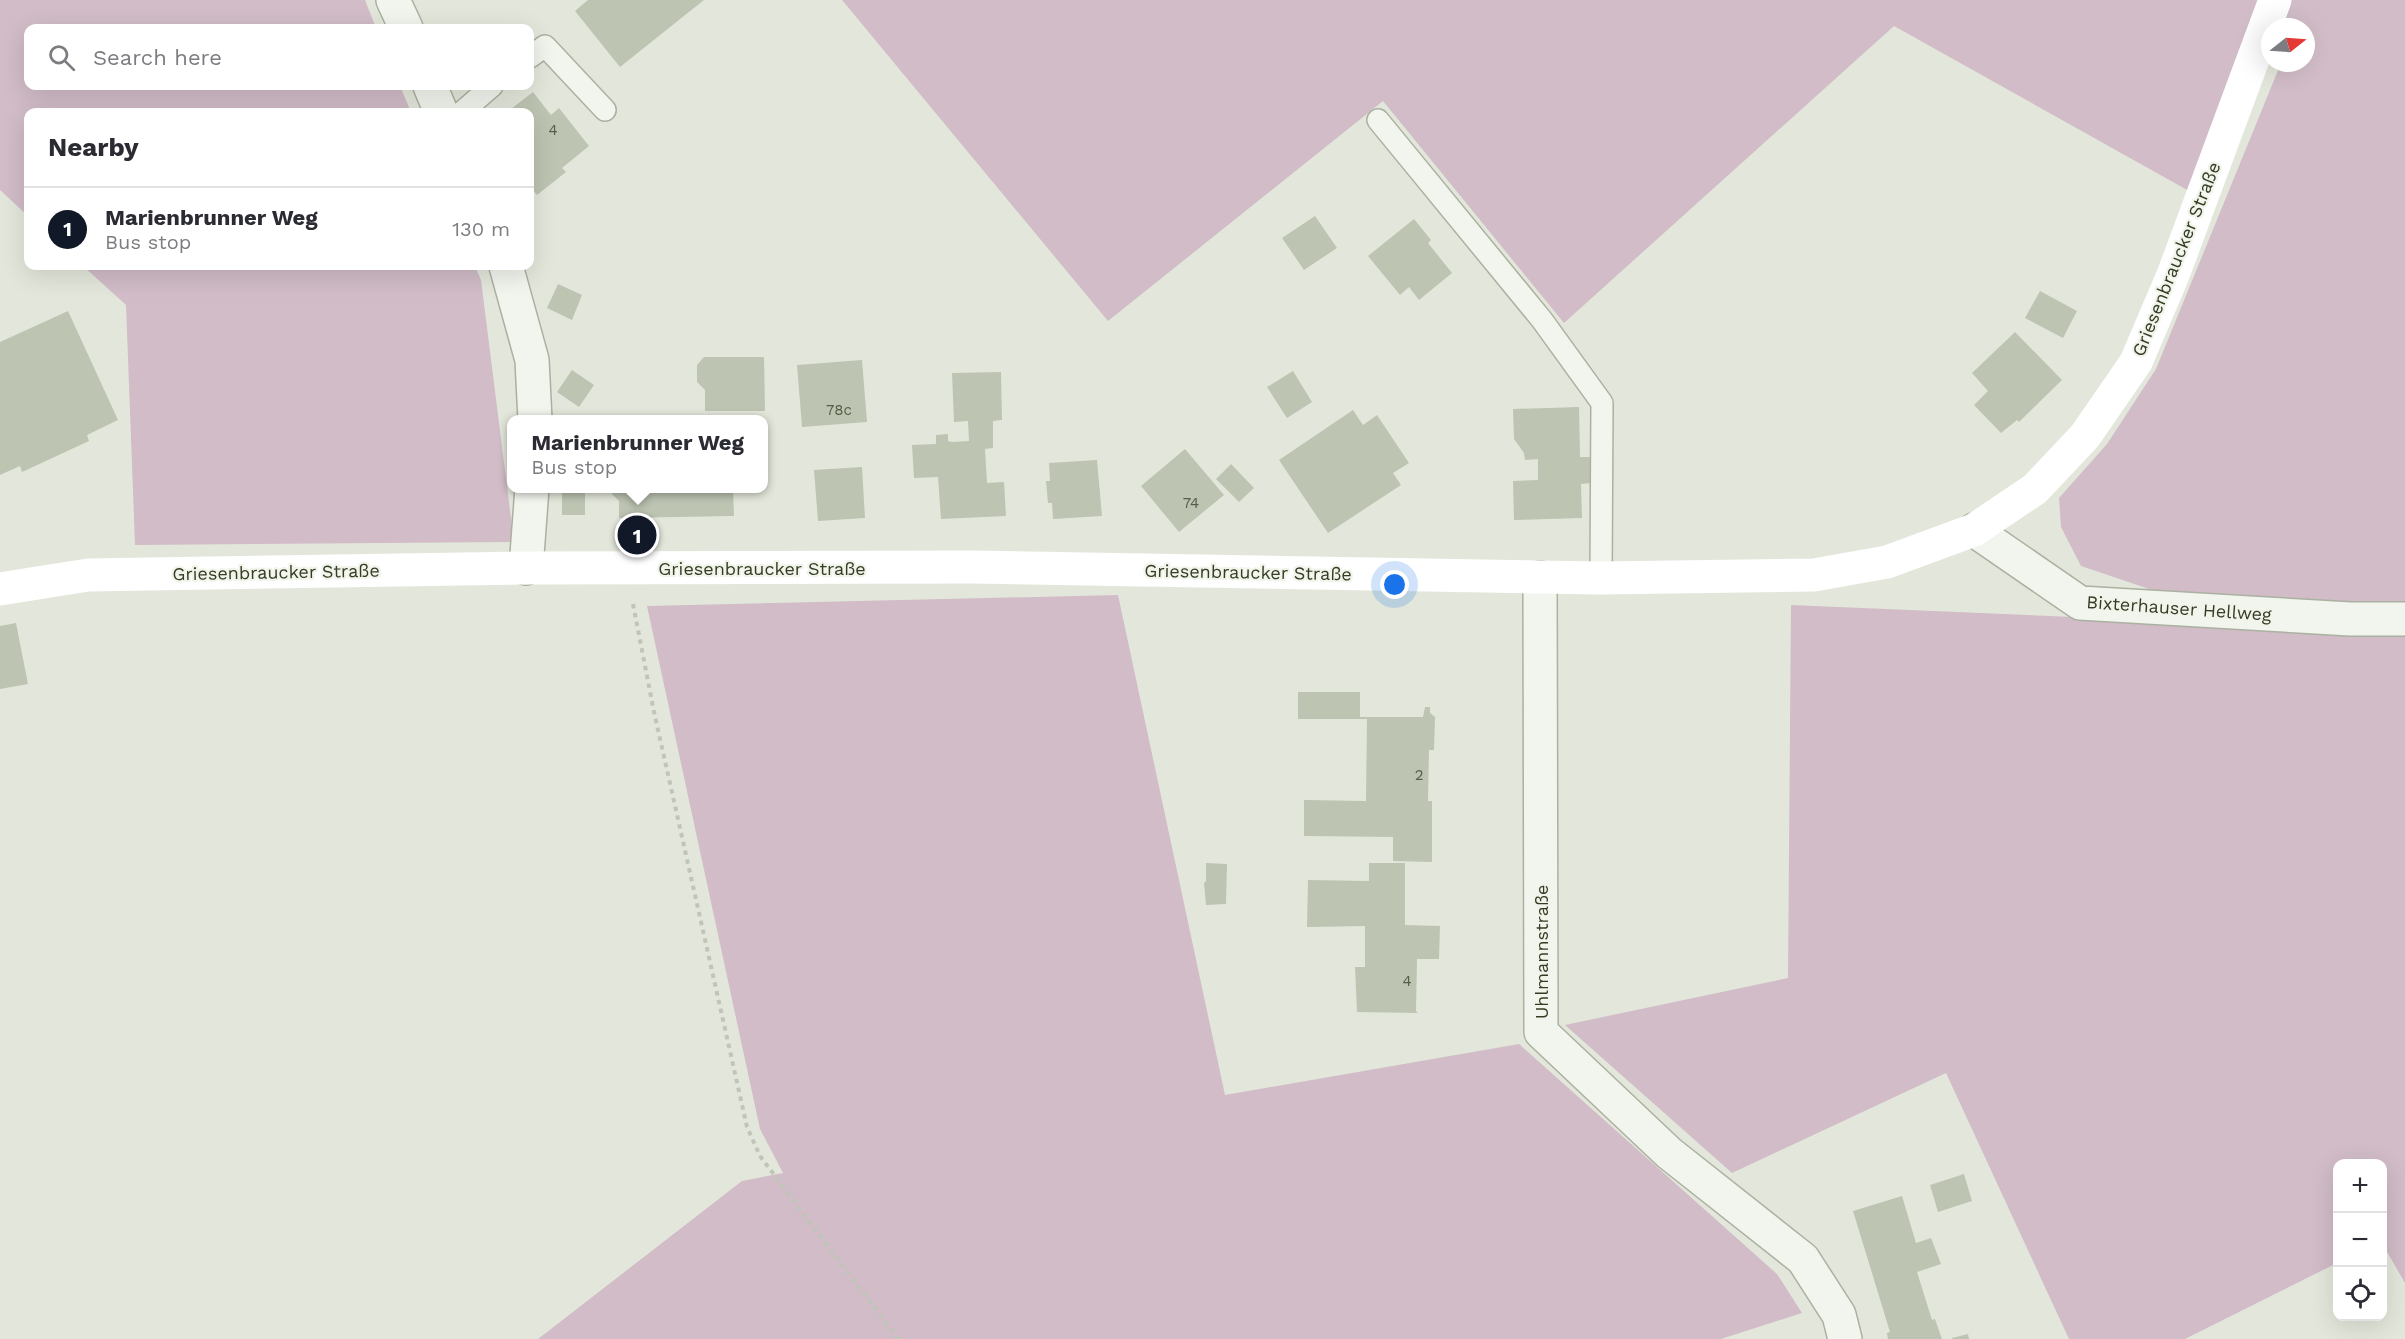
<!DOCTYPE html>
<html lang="en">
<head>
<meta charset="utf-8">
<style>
	:root { --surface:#fff; --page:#f2f2f3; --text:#2b2b33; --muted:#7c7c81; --line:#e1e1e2; --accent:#111827 }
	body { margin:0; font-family:"Work Sans",sans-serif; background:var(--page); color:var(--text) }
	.controls { position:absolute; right:18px; bottom:18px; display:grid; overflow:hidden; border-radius:12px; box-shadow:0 6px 24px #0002 }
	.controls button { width:54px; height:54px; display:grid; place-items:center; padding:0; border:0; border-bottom:2px solid var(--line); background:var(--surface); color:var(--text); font:30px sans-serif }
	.compass { position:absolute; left:2261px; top:18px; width:54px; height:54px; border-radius:50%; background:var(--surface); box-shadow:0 6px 24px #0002; rotate:73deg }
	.you { position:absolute; left:1395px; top:585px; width:21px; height:21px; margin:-15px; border:4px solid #fff; border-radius:50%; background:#1a73e8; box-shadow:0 0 0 9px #1a73e833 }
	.badge { display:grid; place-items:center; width:39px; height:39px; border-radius:50%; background:var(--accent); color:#fff; font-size:20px; font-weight:700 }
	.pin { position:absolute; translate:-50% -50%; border:3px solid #fff; box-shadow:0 2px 6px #0006 }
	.popup { position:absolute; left:507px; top:415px; width:261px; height:78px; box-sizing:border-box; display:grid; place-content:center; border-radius:12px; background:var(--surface); filter:drop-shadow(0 2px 4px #0005); font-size:20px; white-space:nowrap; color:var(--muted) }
	.popup b { font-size:22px; color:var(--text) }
	.popup::after { content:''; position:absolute; left:50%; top:100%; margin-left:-12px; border:12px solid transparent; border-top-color:var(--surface) }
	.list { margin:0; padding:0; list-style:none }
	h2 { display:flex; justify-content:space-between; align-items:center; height:78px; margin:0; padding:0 24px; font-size:26px }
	h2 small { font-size:20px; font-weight:400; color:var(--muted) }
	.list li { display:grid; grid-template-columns:39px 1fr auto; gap:18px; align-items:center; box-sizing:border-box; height:84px; padding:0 24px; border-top:2px solid var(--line) }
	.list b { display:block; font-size:22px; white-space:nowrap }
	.list p { margin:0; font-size:20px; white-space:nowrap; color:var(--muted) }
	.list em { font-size:20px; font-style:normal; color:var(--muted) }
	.icon { flex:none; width:33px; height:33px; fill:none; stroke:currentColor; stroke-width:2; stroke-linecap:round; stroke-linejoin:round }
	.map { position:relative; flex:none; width:2405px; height:1339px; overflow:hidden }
	.search { position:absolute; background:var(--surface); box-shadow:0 6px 24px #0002; left:24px; top:24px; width:510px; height:66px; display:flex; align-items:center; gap:15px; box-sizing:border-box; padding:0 21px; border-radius:12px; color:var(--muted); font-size:22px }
	.panel { position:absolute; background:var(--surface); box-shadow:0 6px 24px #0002; left:24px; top:108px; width:510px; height:162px; border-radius:12px }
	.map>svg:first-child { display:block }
	.green { fill:#d1bcc7 }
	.building { fill:#bdc4b2 }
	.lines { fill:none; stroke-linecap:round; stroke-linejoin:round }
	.lane-casing { stroke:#abb1a0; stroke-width:24 }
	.street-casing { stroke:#abb1a0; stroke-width:36 }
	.path { stroke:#c1c5b9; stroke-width:4; stroke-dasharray:4.5 4.5; stroke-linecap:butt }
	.lane { stroke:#f2f5ee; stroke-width:21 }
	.street { stroke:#f2f5ee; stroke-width:33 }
	.secondary { stroke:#fff; stroke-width:33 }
	.labels { text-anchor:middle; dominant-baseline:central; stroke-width:4.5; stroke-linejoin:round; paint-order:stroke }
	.number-label { font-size:15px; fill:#565f48 }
	.street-label { font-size:18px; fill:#343d24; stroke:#f1f4ea }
</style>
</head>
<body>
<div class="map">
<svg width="2405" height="1339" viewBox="0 0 2405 1339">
	<rect width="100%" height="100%" fill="#e3e7db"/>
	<path class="green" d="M0,0H365L376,28H28V86H400L411,112H28V216L0,190Z
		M842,0H2405V603L2364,604L2158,592L2081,566L2061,527L2059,498L2107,444L2156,369L2281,63H2306V27H2291L2268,12L2189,191L1894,26L1564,323L1383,101L1108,321Z
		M83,266H475L481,280L514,542L135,545L126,305Z
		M1118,595L1225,1095L1519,1044L1777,1274L1802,1313L1721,1339H538L742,1181L783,1173L760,1129L647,606Z
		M1791,605L2405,631V1283L2383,1245L2382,1164H2338L2337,1263L2185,1339H2069L1946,1073L1732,1173L1565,1025L1788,978Z"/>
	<path class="building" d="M588,0H704L620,67L575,11Z
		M533,92L551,115L559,108L589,146L562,168L566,172L537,195L530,187V112H507Z
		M1315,216L1337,248L1304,270L1282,238Z
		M1414,219L1431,240L1428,243L1452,273L1419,300L1409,287L1400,295L1368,256Z
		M558,284L582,295L572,320L547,308Z
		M2040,291L2077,311L2063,338L2025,318Z
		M68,311L118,420L87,435L89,441L22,472L20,466L0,475V342Z
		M2015,332L2062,380L2019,422L2017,420L2001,433L1974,405L1988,391L1972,373Z
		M704,357H764L765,411H705V390L697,382V365Z
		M862,360L867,422L802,427L797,365Z
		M572,370L594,385L579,407L557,392Z
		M1293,371L1312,402L1287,418L1267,387Z
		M1001,372L1002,420L993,421V448L985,449L987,483L1004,482L1006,516L941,519L938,477L914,478L912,445L936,444V435L948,434V441L952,442L969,441L968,421L954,422L952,373Z
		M1579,407L1580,457H1590L1591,483L1581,484L1582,518L1514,520L1513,481L1538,480V459L1525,460L1524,453L1514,439L1513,409Z
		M1353,410L1363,425L1377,415L1409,463L1393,473L1401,485L1328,533L1279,460Z
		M1185,449L1224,495L1179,532L1141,486Z
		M1097,460L1102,516L1053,519L1052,503H1048L1046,481H1050L1049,463Z
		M1231,464L1254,488L1239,502L1216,479Z
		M862,467L865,518L818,521L814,470Z
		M562,489H585V515H562Z
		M612,489H733L734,516L619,518V501L612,494Z
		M16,623L28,684L0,689V626Z
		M1298,692H1360V717H1367V719H1298Z
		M1425,707H1430V713L1435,717L1434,750H1429L1428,801H1432V862L1393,861V837L1304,836V800L1366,801L1367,717H1423Z
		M1206,863L1227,864L1226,904L1206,905L1204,883L1206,881Z
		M1369,863H1405V925L1440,926L1439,959H1417L1416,1011L1418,1013L1357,1012L1355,967H1365V926L1307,927L1308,880L1369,881Z
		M1964,1174L1972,1201L1938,1212L1930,1185Z
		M1902,1196L1916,1243L1931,1238L1941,1264L1917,1272L1932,1320L1935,1319L1942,1339H1888L1887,1333L1890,1332L1853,1211Z
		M1968,1334L1969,1339H1952V1338Z"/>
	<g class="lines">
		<defs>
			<path id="lane" d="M530,57L545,46L605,110
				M462,112L492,86
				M1378,120L1542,320L1602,403L1601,578"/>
			<path id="street" d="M393,0L406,28
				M430,86L441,112
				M506,266L532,360L535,420
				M1974,530L2080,603L2350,619H2405
				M526,568L532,488
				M1540,578L1541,1032L1669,1153L1803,1259L1839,1315L1845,1339"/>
		</defs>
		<use href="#lane" class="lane-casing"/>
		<use href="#street" class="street-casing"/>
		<path class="path" d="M633,604L654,712L747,1127L760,1156L898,1339"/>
		<use href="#lane" class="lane"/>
		<use href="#street" class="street"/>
		<path class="secondary" d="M0,589L88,575L526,568L972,567L1601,578L1814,575L1887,562L1974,530L2035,489L2085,436L2136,362L2173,275L2275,0"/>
	</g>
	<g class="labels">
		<g class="number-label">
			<text x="553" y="130">4</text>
			<text x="839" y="410">78c</text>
			<text x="1191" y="503">74</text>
			<text x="1419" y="775">2</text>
			<text x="1407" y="981">4</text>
		</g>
		<g class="street-label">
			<text transform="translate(2176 259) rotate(-68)">Griesenbraucker Straße</text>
			<text x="762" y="568">Griesenbraucker Straße</text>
			<text transform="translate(276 572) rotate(-1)">Griesenbraucker Straße</text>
			<text transform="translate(1248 572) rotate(1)">Griesenbraucker Straße</text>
			<text transform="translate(2179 608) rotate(4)">Bixterhauser Hellweg</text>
			<text transform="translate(1541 952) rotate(-90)">Uhlmannstraße</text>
		</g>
	</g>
</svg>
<div class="controls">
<button>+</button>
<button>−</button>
<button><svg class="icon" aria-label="locate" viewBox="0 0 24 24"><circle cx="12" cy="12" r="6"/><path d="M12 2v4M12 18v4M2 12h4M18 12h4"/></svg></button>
</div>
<svg class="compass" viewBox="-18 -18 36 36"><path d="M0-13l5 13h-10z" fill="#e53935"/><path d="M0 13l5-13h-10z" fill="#7c7c81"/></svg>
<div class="you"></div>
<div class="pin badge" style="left:637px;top:535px">1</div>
<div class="popup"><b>Marienbrunner Weg</b>Bus stop</div>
<div class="search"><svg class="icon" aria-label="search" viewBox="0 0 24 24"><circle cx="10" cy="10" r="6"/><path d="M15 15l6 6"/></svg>Search here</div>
<section class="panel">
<h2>Nearby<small></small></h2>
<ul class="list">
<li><span class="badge">1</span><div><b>Marienbrunner Weg</b><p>Bus stop</p></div><em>130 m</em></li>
</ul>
</section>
</div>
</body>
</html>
